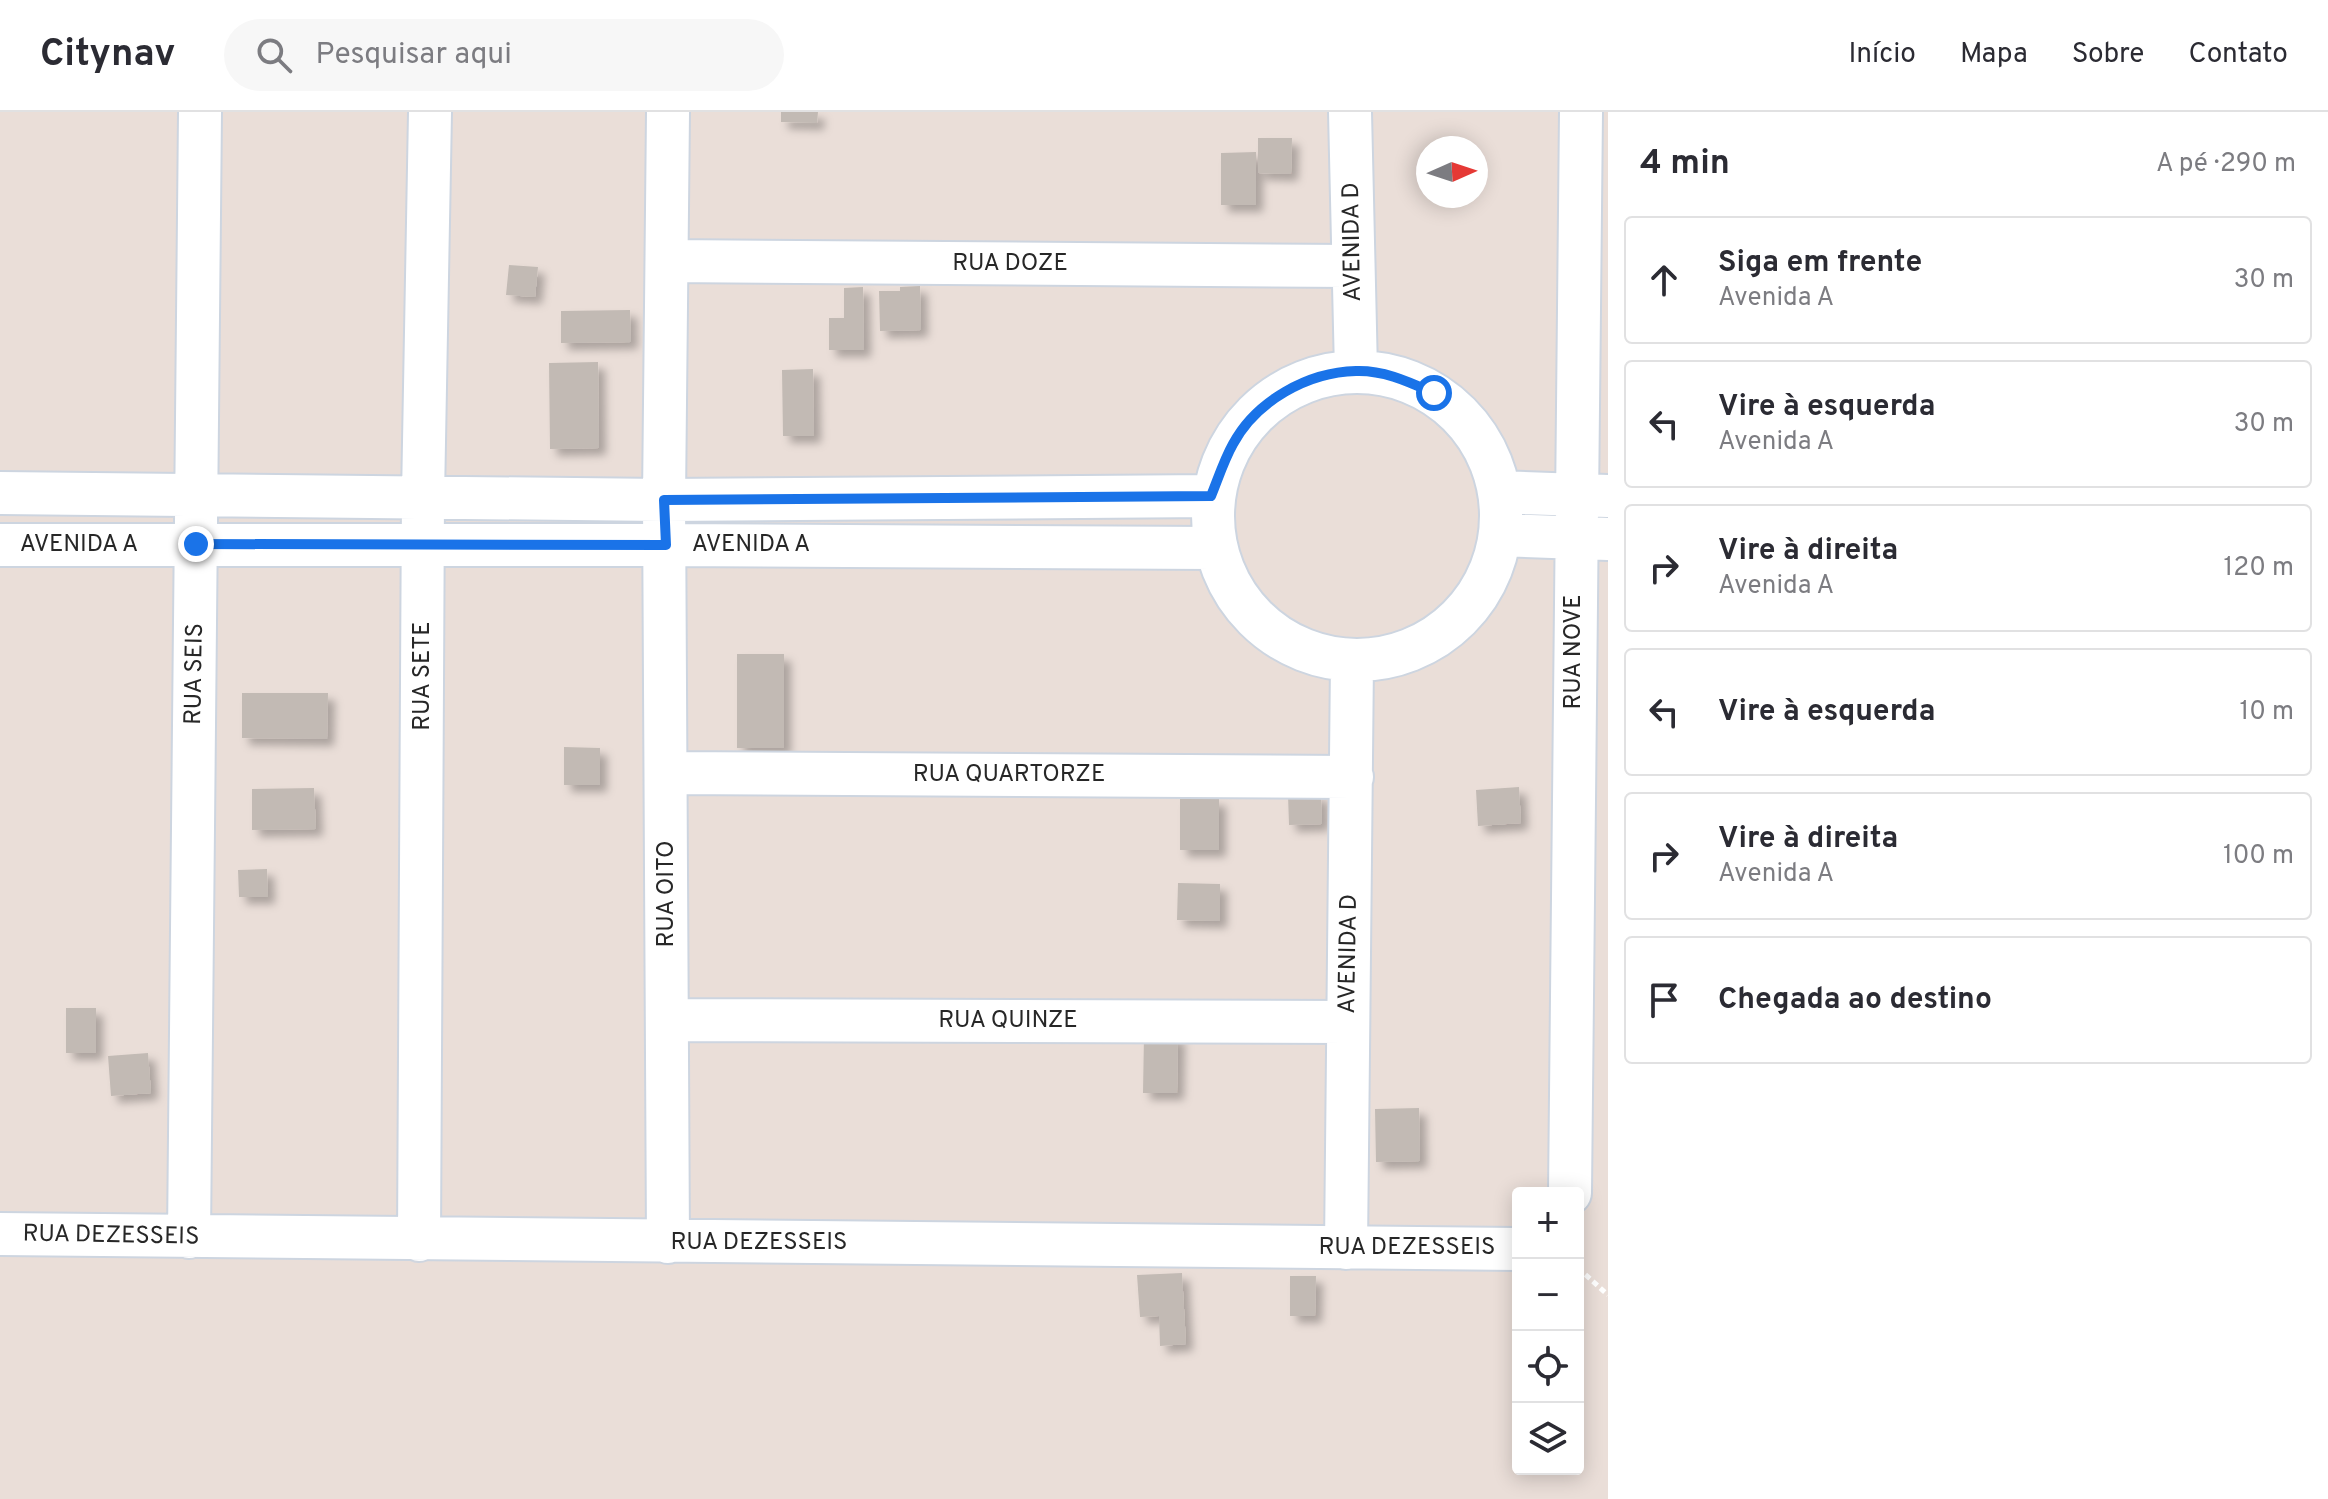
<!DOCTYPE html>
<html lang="pt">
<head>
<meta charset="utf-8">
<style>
	:root { --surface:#fff; --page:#f7f7f7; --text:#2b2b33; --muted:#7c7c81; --line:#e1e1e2 }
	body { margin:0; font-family:Overpass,sans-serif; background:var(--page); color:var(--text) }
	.controls { position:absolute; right:24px; bottom:24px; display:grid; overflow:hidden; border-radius:8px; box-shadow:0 4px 20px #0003 }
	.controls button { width:72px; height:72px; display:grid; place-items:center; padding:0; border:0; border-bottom:2px solid var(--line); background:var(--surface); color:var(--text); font:40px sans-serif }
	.compass { position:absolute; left:1416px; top:24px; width:72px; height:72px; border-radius:50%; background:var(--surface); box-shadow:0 4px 20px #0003; rotate:87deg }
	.stop { position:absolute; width:24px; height:24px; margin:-18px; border:6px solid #1a73e8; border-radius:50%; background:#fff }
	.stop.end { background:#1a73e8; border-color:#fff; box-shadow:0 2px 8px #0008 }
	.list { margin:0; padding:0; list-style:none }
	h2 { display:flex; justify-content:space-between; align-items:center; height:104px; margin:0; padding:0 32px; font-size:34px }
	h2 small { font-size:26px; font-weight:400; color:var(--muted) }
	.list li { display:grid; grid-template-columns:52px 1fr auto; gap:24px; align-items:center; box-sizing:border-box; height:128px; margin:0 16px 16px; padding:0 16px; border:2px solid var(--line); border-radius:8px }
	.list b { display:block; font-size:30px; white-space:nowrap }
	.list p { margin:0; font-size:26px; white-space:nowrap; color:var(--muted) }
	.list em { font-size:26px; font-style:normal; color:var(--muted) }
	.icon { flex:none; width:44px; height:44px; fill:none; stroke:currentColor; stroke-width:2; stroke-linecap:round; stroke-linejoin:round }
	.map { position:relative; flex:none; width:1608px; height:1387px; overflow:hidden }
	header { display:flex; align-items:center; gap:48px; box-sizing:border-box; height:112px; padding:0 40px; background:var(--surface); border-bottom:2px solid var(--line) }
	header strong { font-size:38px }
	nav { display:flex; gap:44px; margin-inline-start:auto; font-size:28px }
	.search { width:560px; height:72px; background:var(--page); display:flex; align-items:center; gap:20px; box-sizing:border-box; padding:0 28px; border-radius:44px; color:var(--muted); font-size:30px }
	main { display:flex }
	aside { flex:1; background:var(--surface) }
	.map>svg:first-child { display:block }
	.building { fill:#c2bab4; filter:url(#shadow) }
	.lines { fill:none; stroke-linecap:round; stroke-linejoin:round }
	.minor-casing { stroke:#cdd5e0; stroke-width:46 }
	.path { stroke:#fff; stroke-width:5; stroke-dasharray:6 4; stroke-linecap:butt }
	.minor { stroke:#fff; stroke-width:42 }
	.route { stroke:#1a73e8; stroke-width:10 }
	.labels { text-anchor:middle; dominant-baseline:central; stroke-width:8; stroke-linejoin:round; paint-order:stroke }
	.street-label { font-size:24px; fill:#272727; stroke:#fff }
</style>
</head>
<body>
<header>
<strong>Citynav</strong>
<div class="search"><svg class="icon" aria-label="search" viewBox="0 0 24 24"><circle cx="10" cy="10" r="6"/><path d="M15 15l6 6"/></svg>Pesquisar aqui</div>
<nav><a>Início</a><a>Mapa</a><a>Sobre</a><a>Contato</a></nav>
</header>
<main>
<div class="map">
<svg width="1608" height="1387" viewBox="0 0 1608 1387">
	<defs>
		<filter id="shadow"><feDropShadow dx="7" dy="7" stdDeviation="4" flood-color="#0004"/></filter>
	</defs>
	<rect width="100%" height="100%" fill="#eaded8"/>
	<path class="building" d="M781,0H818L817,11L781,10Z
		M1258,26H1292L1291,62L1258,61Z
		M1256,40V93H1221V41Z
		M509,153L538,155L535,185L506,183Z
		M920,174L921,218L880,219L879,179H900V175Z
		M863,175L864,238H829V206H844V176Z
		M630,198L631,230L561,231V199Z
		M598,250L599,336L550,337L549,251Z
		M813,257L814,324H783L782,258Z
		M737,542H784V636H737Z
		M242,581H328L327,627L242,626Z
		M564,635L600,636V673H564Z
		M1519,675L1521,711L1478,714L1476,678Z
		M314,676L316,717L252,718V677Z
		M1321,682L1322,712L1289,713L1288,683Z
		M1180,687H1219V738H1180Z
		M267,757L268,785H239L238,758Z
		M1178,771L1220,772V809L1177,808Z
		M66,896H96V941H66Z
		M1144,923H1178L1177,981H1143Z
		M148,941L151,981L111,984L108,944Z
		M1419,996L1420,1049L1376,1050L1375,997Z
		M1182,1161L1186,1232L1160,1234L1159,1204L1140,1205L1137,1163Z
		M1290,1164H1316L1315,1204H1290Z"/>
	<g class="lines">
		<defs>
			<path id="minor" d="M1350,0L1356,259
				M667,149L1353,154
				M1213 404a144 144 0 1 1 288 0a144 144 0 1 1-288 0Z
				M1499,380L1608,384
				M0,381L664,388L1211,384
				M1500,423L1608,427
				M0,433H666L1213,436
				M667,661L1352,665
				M667,908L1348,910
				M1570,1081L1581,0
				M0,1122L1518,1137
				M189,1125L200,0
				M419,1128L423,385L430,0
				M668,1130L664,388L668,0
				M1346,1136L1352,549"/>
		</defs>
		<use href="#minor" class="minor-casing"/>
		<path class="path" d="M1578,1156L1608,1183"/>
		<use href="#minor" class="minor"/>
	</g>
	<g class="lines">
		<path class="route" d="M196,432L666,433L664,388L1211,384C1218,367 1224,348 1233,332C1256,289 1308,260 1356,259C1384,258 1409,270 1434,281"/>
	</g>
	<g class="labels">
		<g class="street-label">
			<text transform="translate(1353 130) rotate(-91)">AVENIDA D</text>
			<text x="1010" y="152">RUA DOZE</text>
			<text x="79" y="433">AVENIDA A</text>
			<text x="751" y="433">AVENIDA A</text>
			<text transform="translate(1574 540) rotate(-90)">RUA NOVE</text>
			<text transform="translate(195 562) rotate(-89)">RUA SEIS</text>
			<text transform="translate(423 564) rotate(-90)">RUA SETE</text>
			<text x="1009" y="663">RUA QUARTORZE</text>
			<text transform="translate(667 782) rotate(-90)">RUA OITO</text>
			<text transform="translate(1349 842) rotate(-89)">AVENIDA D</text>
			<text x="1008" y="909">RUA QUINZE</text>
			<text transform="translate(111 1124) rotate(1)">RUA DEZESSEIS</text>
			<text x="759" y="1131">RUA DEZESSEIS</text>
			<text x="1407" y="1136">RUA DEZESSEIS</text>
		</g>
	</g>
</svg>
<div class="controls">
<button>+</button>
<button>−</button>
<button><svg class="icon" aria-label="locate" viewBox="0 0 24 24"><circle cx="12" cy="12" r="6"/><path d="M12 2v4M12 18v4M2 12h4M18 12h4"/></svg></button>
<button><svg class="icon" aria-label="layers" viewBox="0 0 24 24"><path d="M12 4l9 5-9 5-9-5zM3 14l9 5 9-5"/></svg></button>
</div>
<svg class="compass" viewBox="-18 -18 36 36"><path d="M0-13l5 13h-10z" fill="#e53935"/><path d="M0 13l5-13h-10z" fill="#7c7c81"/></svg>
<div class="stop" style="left:1434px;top:281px"></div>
<div class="stop end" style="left:196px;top:432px"></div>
</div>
<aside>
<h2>4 min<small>A pé · 290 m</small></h2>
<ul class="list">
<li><svg class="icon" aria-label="ahead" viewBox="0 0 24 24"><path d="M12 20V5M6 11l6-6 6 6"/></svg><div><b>Siga em frente</b><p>Avenida A</p></div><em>30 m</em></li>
<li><svg class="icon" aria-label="left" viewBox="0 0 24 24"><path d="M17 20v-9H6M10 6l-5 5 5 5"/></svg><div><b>Vire à esquerda</b><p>Avenida A</p></div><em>30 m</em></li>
<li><svg class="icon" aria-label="right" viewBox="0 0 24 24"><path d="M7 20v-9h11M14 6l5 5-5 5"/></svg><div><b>Vire à direita</b><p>Avenida A</p></div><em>120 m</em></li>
<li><svg class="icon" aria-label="left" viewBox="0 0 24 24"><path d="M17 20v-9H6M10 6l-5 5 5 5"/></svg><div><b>Vire à esquerda</b></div><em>10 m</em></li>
<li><svg class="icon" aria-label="right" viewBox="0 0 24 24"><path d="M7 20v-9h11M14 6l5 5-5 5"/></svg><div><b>Vire à direita</b><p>Avenida A</p></div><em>100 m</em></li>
<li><svg class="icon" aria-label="arrive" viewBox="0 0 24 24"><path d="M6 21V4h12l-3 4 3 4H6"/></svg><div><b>Chegada ao destino</b></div></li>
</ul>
</aside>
</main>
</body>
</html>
